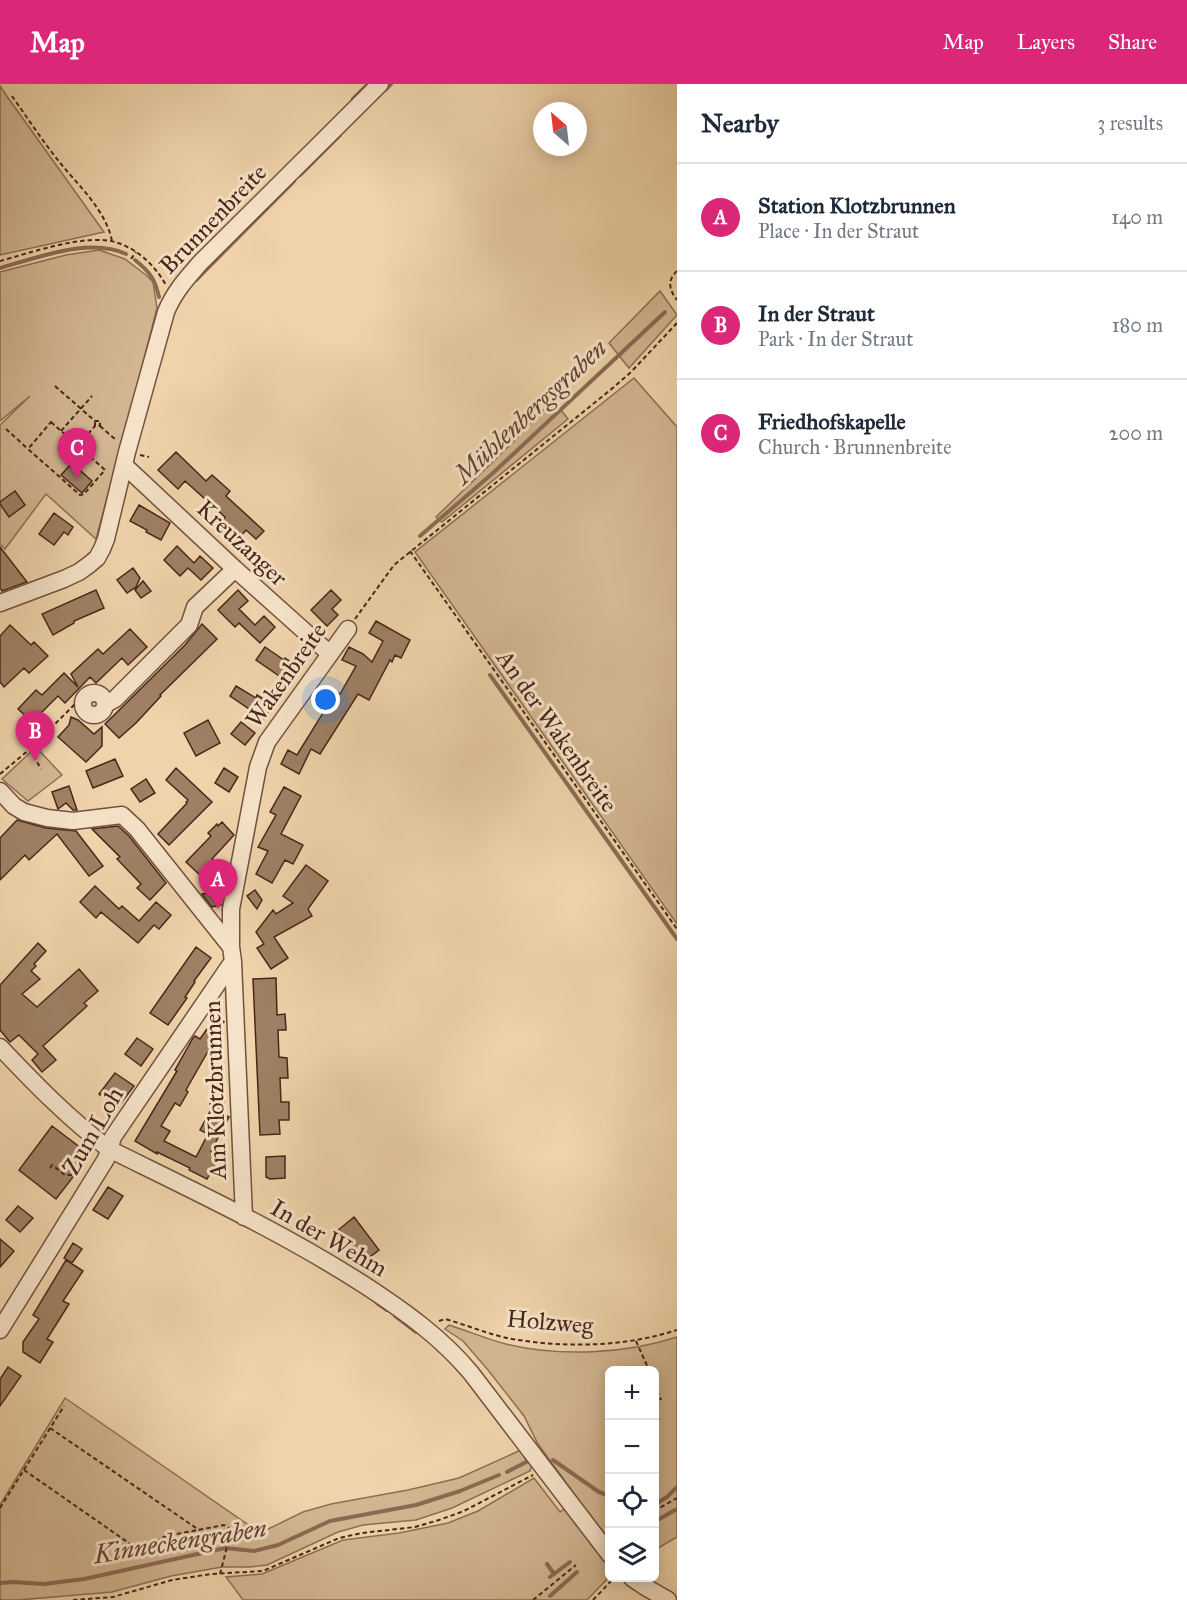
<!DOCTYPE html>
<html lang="en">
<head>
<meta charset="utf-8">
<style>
	:root { --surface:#fff; --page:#f6f6f7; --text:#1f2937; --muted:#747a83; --line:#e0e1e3; --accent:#db2777 }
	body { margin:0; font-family:"IM FELL Great Primer",serif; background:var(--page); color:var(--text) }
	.controls { position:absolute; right:18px; bottom:18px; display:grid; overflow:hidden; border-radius:9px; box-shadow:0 3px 15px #0003 }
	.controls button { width:54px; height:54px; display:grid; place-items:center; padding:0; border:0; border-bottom:2px solid var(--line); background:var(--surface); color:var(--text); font:30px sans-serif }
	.compass { position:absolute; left:533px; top:18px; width:54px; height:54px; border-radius:50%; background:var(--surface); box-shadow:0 3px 15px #0003; rotate:332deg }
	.you { position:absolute; left:326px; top:616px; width:21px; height:21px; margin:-15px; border:4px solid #fff; border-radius:50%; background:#1a73e8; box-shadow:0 0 0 9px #1a73e833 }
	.badge { display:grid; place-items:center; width:39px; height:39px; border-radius:50%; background:var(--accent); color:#fff; font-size:20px; font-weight:700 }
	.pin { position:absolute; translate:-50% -50px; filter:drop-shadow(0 2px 3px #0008) }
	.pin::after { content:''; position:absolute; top:32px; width:21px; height:18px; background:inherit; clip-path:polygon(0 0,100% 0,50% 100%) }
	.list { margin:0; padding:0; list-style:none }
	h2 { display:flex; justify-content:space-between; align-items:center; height:78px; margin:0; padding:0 24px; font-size:26px }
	h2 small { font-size:20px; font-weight:400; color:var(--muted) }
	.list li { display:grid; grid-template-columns:39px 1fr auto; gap:18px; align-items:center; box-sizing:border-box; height:108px; padding:0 24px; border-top:2px solid var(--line) }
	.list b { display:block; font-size:22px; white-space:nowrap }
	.list p { margin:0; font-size:20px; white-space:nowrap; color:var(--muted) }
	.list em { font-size:20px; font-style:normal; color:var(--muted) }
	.icon { flex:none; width:33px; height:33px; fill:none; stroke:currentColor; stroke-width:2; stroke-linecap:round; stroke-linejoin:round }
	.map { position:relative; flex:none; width:677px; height:1516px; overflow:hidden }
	header { display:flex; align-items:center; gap:36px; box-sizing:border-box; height:84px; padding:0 30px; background:var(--accent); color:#fff }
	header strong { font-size:28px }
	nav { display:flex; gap:33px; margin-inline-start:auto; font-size:21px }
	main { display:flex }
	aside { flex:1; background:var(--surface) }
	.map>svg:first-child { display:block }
	.green { fill:#d3b691; stroke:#8e6e55; stroke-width:1.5 }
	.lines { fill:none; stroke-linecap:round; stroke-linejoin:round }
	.stream { stroke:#8b6a53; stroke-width:4 }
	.building { fill:#9f8064; stroke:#492619; stroke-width:1.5 }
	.minor-casing { stroke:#72513d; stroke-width:19 }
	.path { stroke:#492619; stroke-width:2; stroke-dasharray:4.5 3; stroke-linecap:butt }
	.minor { stroke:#f5e2c8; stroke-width:16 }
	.labels { text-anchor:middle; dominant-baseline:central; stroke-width:6; stroke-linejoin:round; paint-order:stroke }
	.street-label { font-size:24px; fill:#492619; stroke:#f5e2c8 }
	.water-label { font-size:26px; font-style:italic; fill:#644231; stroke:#f5e2c8 }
</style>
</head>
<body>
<header>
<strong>Map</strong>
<nav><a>Map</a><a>Layers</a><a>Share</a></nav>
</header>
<main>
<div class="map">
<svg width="677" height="1516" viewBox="0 0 677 1516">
	<rect width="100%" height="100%" fill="#efd3aa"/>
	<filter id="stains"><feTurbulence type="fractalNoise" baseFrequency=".00333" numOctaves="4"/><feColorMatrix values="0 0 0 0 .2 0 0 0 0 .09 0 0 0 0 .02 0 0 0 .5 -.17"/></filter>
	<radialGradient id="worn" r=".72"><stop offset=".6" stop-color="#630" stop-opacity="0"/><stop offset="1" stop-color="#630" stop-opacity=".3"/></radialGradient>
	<path class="green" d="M0,2L6,11L104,148L0,171Z
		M99,166L125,175L146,191L153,198L157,224L135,310L96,455L46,410L5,465L0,460V341L30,312L0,337V188L66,171Z
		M660,207L677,231L629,284L609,259Z
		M634,294L677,343V840L415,468Z
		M553,316L568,335L442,438L436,433L510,361Z
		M36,663L62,691L28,717L2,695Z
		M449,1241C468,1247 487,1255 506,1260C559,1273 626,1270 677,1253V1453L655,1466L654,1286H610L609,1493L587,1516H243L226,1493L262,1490L343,1456L399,1449L448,1439L478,1427L534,1394L560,1428L578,1415L538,1360L524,1332L488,1286L463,1257L445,1245Z
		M65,1314L260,1449L303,1428L331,1420L408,1406L459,1394L521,1366L532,1380L530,1387L452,1424L416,1436L363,1441L338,1448L267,1481L250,1483H222L171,1492L112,1508L18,1516H0V1421Z"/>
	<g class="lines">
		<path class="stream" d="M385,6L391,0
			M353,15L368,0
			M300,91L340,51
			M135,176C150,188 155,195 159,213
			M0,184C37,174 89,153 126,170
			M196,196L294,97
			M420,452L493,389L665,228
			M490,591L677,855
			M377,1219L387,1226
			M395,1232L416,1248
			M553,1376L599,1408L610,1412
			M507,1388L528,1377L526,1374
			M654,1421L667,1413L677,1403
			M654,1438L677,1425
			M547,1480L554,1490
			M550,1493L570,1478
			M0,1499L13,1498L44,1500L84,1495L225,1464L254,1467L278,1461L330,1437L416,1421L460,1407L499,1391
			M550,1512L577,1488"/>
	</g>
	<path class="building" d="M176,368L206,397L212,391L230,407L226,412L264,447L256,455L246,446L241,452L223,436L225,433L185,397L178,405L158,386Z
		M72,379L92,397L82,409L61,391Z
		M15,407L25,421L9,433L0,420V418Z
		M139,421L170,439L161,456L146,448L147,446L130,437Z
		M54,429L73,443L68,451L64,448L54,461L39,450Z
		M177,462L194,479L200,472L213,484L201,496L188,484L180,492L164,476Z
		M0,463L27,498L2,507L0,504Z
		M133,484L140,494L136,503L127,509L117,496Z
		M143,497L151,507L141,514L135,506Z
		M96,506L104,524L74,537V539L53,551L42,530Z
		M238,506L248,517L239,525L255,541L264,532L275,543L260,559L239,539L235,543L218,526Z
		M331,506L341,516L332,525L338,531L327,542L311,526Z
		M376,537L410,556L401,574L395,571L392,578L390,576L369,616L358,610L320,670L311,665L299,690L281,680L288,666L297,671L336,608L340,610L356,582L342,576L349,563L363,570L372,578L383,557L369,549Z
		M202,540L217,555L160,611L161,612L136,639L119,654L105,640L185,561Z
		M10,541L31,561L34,558L48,572L29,589L24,584L4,603L0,598V552Z
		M130,545L147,563L128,581L122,574L96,599L90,593L65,619L58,612L32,638L18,625L36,606L42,611L64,589L78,603L71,590L98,565L103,570Z
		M265,563L284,576L285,574L298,583L288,598L256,576Z
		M236,602L256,614L257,611L273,621L264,635L230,612Z
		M71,633L78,636L94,650L102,643V662L86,678L58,653L69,641Z
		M208,636L220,659L196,672L184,649Z
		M241,638L255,649L245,661L231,650Z
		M115,675L123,692L93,704L86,687Z
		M176,684L212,718L169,761L158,750L187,719L186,718L188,716L166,696Z
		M224,684L238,693L229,708L215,699Z
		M146,695L155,709L140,718L131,705Z
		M69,702L77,726H73L66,719L58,725L52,708Z
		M284,703L301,712L281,750L303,761L293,780L285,776L272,799L256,790L268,767L258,763L276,731L270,728Z
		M17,736L46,744L76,747L103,782L89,792L57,750L29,776L25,771L0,796V754Z
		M222,738L234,751L212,775L217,780L216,782L225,790L216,799L221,821L212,823L202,810L213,808L200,795L202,793L186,778L211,752L208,749L217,740L218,742Z
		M118,742L129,752L166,799L150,816L137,804L141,800L117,775L120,773L92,745Z
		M306,781L328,797L308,825L312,832L274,853L288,874L271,885L257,864L264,860L256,848L273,826L276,830L293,819L283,812Z
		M95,802L119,825L122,822L139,837L156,818L171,831L159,845L154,841L138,859L101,828L96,834L80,818Z
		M255,806L262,816L257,825L247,812Z
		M38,859L46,867L34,880L36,882L31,887L40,895L22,910L37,923L79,885L98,907L84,919L87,922L43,962L56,976L42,988L32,976L38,970L19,951L10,958L0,946V901Z
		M196,863L211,874L194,897L195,898L185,913L187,914L168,941L150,929Z
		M276,894L277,931L285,930L286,946H278L279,973L287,974L288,994H280L281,1018H289V1036H279L280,1050L260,1051L253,895Z
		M216,932L224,938L218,946L223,950L218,957L215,955L186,1006L188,1008L180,1022L175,1019L161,1042L170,1047L164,1057L196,1073L208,1050L200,1046L212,1024L229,1033L211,1067L220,1072L207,1095L189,1086L190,1084L157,1068V1070L135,1057L177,987L175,986L193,954L195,952L200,955Z
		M137,954L153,965L141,982L125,970Z
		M115,989L134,1002L118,1023L99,1010Z
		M215,1010L225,1016L220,1025L210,1020Z
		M52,1042L90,1071L56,1115L19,1086Z
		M285,1072V1094L270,1095L266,1093V1073Z
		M108,1103L123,1112L108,1135L93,1126Z
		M18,1122L33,1134L20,1148L6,1136Z
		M354,1133L379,1166L359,1181L351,1175L331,1152Z
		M0,1155L14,1167L0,1183Z
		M73,1159L82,1165L72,1179L64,1174Z
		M66,1176L83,1187L63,1217L69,1220L47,1255L53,1258L40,1279L23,1268V1258L39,1235L33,1231Z
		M8,1283L21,1292L0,1322V1295Z"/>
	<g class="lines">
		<defs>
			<path id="minor" d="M124,381L235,485L330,570
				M0,519L64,495L79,488L90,480L97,474L102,465L106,455L127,368L166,228C174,208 187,194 201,178L380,0
				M83 620a11 11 0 1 1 22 0a11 11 0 1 1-22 0Z
				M106,620L115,615L189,541L195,523L235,485
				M0,707L14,722L24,728L47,734L73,737L122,731L137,745L231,863
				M0,963C34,999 69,1035 109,1065C196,1108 284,1149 366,1202C404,1227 441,1253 471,1289L610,1471
				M244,1133L233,877L231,863V825L258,683L267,658L348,545
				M0,1246L106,1075L113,1053L233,877
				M632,1494L647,1504L668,1516"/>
		</defs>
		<use href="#minor" class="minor-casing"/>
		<path class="path" d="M12,12C28,35 44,59 61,80C80,103 106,127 112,157
			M131,175L136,168
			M0,177C30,169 89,148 118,159C139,166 155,182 166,201
			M677,187C667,196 669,206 677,216
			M55,302L95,337H100V342H95V337
			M51,338L105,386L84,410L80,411L28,365Z
			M100,342L116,356
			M6,345L28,365
			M61,347L92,312
			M78,361L95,342
			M140,371L149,373
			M410,467L677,845
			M355,535L394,481L614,303L631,288L677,239
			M30,665L41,685
			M0,690L30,665L74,621L82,620
			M50,1084L52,1081L65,1091H79
			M439,1237L445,1235C467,1241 490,1251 512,1255C567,1264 624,1263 677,1246
			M636,1257L649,1286
			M654,1300L661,1316
			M50,1344L199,1446
			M24,1386L136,1464L151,1460L166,1452L224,1441L234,1447
			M0,1424L64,1322
			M654,1427L677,1414
			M220,1490L229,1455L230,1444
			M73,1516L113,1513L172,1496L211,1490L263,1487L339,1454L362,1449L415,1443L439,1436L464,1427L533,1391
			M533,1516L576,1481
			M593,1516L614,1494"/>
		<use href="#minor" class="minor"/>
	</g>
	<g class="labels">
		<g class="street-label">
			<text transform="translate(213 135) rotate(-46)">Brunnenbreite</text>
			<text transform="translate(242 459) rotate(43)">Kreuzanger</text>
			<text transform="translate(286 591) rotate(-55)">Wakenbreite</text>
			<text transform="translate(557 647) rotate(55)">An der Wakenbreite</text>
			<text transform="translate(215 1006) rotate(-92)">Am Klotzbrunnen</text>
			<text transform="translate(93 1047) rotate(-60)">Zum Loh</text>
			<text transform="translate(329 1154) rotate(30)">In der Wehm</text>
			<text transform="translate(550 1238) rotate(5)">Holzweg</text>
		</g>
		<g class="water-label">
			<text transform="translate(530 327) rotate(-43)">Mühlenbergsgraben</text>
			<text transform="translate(180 1457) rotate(-9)">Kinneckengraben</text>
		</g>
	</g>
	<rect width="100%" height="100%" filter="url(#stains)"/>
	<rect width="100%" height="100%" fill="url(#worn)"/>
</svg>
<div class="controls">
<button>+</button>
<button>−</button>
<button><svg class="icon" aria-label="locate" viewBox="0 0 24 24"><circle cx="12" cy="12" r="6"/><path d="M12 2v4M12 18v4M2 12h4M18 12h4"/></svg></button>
<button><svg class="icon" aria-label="layers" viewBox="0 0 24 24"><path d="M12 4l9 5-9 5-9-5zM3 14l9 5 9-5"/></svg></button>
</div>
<svg class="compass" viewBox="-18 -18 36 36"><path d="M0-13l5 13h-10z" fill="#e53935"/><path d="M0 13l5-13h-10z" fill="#747a83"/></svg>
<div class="you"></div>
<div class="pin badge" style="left:218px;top:825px">A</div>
<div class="pin badge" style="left:35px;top:677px">B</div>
<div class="pin badge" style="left:77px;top:394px">C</div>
</div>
<aside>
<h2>Nearby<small>3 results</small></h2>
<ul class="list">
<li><span class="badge">A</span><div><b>Station Klotzbrunnen</b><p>Place · In der Straut</p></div><em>140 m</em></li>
<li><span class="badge">B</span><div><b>In der Straut</b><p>Park · In der Straut</p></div><em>180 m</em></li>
<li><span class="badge">C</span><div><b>Friedhofskapelle</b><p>Church · Brunnenbreite</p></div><em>200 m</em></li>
</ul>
</aside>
</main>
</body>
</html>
